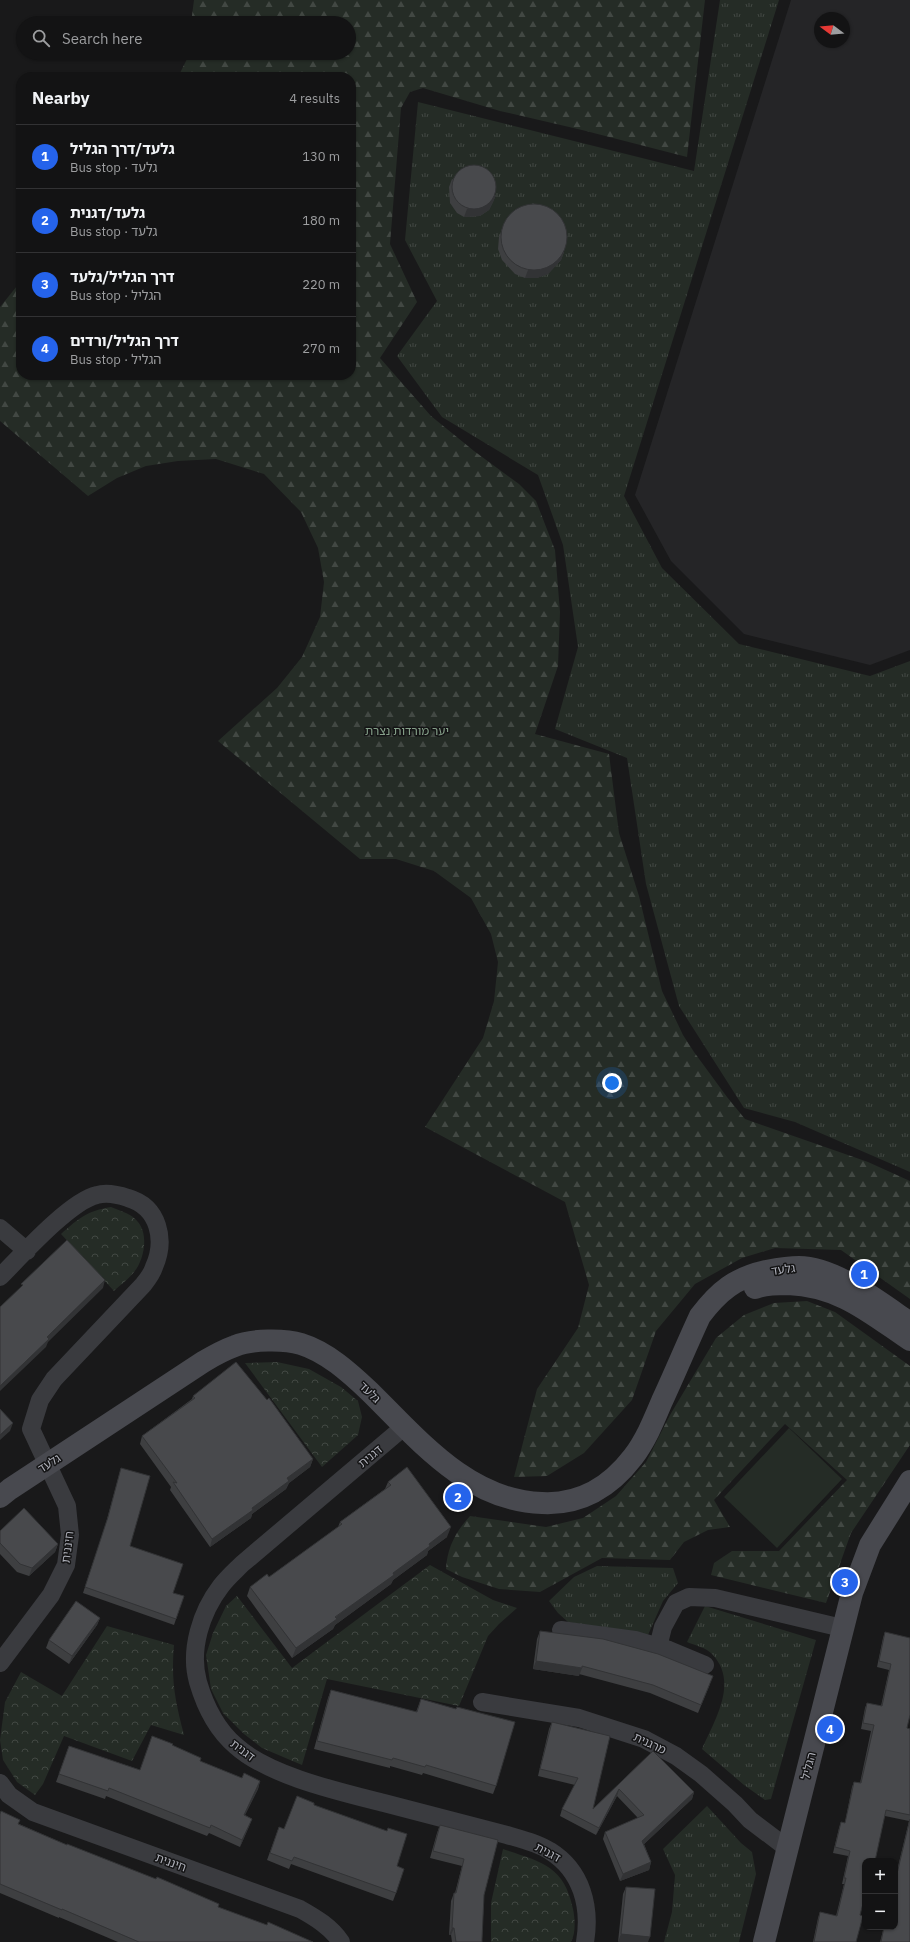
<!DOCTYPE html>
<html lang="en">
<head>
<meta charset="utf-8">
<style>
	:root { --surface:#131314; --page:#1c1c1d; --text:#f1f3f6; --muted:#9d9ea0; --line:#323234; --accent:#2563eb }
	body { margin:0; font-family:"IBM Plex Sans","Noto Sans Hebrew",sans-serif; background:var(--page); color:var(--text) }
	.controls { position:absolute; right:12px; bottom:12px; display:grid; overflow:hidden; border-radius:8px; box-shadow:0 1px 3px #0004 }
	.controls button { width:36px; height:36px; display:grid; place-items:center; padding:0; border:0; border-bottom:1px solid var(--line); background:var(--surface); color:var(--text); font:20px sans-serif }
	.compass { position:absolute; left:814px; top:12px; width:36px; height:36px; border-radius:50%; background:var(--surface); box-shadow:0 1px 3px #0004; rotate:286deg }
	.you { position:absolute; left:612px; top:1083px; width:14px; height:14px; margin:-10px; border:3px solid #fff; border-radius:50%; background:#1a73e8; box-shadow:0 0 0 6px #1a73e833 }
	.badge { display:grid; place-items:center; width:26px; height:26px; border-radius:50%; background:var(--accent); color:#fff; font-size:13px; font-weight:700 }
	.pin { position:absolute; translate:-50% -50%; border:2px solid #fff; box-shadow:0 1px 4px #0006 }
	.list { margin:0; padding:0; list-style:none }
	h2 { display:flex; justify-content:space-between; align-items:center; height:52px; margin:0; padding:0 16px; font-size:17px }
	h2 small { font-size:13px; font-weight:400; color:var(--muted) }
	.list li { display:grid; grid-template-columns:26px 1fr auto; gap:12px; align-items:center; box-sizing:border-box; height:64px; padding:0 16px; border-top:1px solid var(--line) }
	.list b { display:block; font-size:15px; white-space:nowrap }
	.list p { margin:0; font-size:13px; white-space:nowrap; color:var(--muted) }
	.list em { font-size:13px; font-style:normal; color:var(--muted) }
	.icon { flex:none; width:22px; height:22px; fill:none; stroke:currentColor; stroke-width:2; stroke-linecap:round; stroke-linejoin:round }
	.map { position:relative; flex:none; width:910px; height:1942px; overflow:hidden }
	.search { position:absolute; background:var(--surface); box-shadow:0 1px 3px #0004; left:16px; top:16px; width:340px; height:44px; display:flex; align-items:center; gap:10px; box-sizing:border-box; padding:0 14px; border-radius:22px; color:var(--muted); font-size:15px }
	.panel { position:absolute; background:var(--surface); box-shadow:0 1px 3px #0004; left:16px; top:72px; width:340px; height:308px; border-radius:16px }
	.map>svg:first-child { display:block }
	.built { fill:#252527; fill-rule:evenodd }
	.grass { fill:url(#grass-tufts) }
	.forest { fill:url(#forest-firs) }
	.park { fill:url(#park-crowns) }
	.pitch { fill:#252c26 }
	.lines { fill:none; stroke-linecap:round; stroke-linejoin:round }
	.street { stroke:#3a3b3f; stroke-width:18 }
	.secondary { stroke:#48494f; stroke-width:22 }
	.wall { fill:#3e3f41 }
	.shaded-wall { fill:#323335 }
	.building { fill:#48494c; stroke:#323335 }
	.labels { text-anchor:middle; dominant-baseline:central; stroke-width:3; stroke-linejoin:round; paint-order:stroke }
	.park-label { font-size:12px; fill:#86a18a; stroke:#141415 }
	.street-label { font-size:12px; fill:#adafb8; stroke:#141415 }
</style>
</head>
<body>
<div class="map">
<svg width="910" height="1942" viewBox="0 0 910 1942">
	<defs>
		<pattern id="grass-tufts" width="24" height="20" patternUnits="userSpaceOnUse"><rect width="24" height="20" fill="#252c26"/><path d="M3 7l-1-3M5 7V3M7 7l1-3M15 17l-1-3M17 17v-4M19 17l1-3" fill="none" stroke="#424843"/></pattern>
		<pattern id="forest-firs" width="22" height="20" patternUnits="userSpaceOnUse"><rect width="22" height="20" fill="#252c26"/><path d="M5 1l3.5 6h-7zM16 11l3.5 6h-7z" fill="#424843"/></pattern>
		<pattern id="park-crowns" width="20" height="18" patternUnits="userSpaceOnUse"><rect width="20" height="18" fill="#252c26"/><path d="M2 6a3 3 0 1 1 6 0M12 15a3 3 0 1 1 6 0" fill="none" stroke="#424843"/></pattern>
	</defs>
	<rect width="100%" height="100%" fill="#19191a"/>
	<path class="built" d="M791,0H910V650L870,665L744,634L671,561L635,495ZM820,18H844V42H820Z"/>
	<path class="grass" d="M720,0H779L624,496L662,568L739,644L870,676L910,661V1172L795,1122L744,1108L679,1006L646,884L627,758L555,729L578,647L563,545L538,475L442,417L397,356L437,301L405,240L418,102L694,171Z
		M597,1566L673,1568L678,1583L663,1601L648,1635L568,1622L558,1613L549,1601L574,1577Z
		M705,1606L816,1640L771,1799L765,1800L744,1785L702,1749C715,1719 739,1682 712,1654C707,1648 694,1645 687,1642Z
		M707,1806L741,1843L752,1852L756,1874L739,1942H664L672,1912L675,1875L663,1849Z"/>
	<path class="forest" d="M194,0H705L687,157L582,130L500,111L423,88L410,92L401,108L390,244L417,302L380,358L431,416L474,451L519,484L536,501L555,550L560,612L558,666L535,734L609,754L619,833L639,896L662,991L683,1035L694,1052L727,1097L745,1119L868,1162L910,1181V1299L841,1250L775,1248L742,1258L695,1284L656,1331L632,1400L584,1453L547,1476L514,1477L537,1389L578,1328L589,1285L565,1202L425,1127L483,1038L494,1001L498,962L491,934L471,898L434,871L396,859H360L218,741L277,688L302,657L320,617L324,582L318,548L301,512L264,474L216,459L178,461L146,466L117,478L88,496L0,421V307L21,281V375H351V77H178L187,59L188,53H349V23H191Z
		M807,1301L835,1312L910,1366V1445L851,1533L826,1603L711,1575L714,1563L732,1551H779L847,1480L785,1424L714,1500L730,1527L708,1530L684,1542L670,1560L602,1558L540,1592L499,1589L462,1577L446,1569C447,1548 456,1531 470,1516L546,1527L583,1518L616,1496L646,1462L670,1415L716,1338L744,1315L774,1303Z"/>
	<path class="park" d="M111,1207C121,1211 132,1214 138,1222C149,1235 144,1260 134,1272C129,1279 120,1285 114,1291L61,1234C79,1218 87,1211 111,1207Z
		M277,1362L309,1369L341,1387L358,1401L362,1417L358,1435L322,1467L245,1363Z
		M430,1565L493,1600L517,1608L499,1624L488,1636L459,1706L327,1679L302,1765L262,1748L244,1734L223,1713L211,1689L206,1655L213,1633L226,1606L237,1596L292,1668Z
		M107,1626L174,1645C171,1681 175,1700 184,1735L151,1725L132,1761L64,1736L43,1784L35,1795L17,1782L3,1760L0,1740L5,1702L21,1672L62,1696Z
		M503,1849C541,1862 564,1865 573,1909C575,1919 576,1933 571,1942H491V1903Z"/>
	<path class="pitch" d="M789,1428L842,1479L777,1548L724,1497Z"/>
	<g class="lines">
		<path class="street" d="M0,1228L27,1251
			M0,1277C21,1256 70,1201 97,1195C107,1192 119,1195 128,1198C159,1207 166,1240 154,1267C152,1274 147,1280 143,1285L54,1379L40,1400L31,1429L67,1506L70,1535L66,1565L51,1595L0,1663
			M405,1426L242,1564C235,1571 227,1578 221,1586C201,1612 189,1650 198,1682C205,1706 217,1730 236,1746C269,1776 341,1792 384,1803C425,1814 466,1824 507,1835C521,1839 538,1843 550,1851C582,1871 591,1907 585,1942
			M561,1630L635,1640L669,1650L705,1665
			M658,1647L663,1627L676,1603L689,1597L715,1598L842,1628
			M482,1702L579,1718L644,1739L676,1756L701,1774L735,1804L750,1820L787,1848
			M0,1783L9,1795L33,1812L300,1909C316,1918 331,1927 341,1942"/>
		<path class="secondary" d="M755,1288C765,1284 777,1284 788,1284C840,1286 870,1313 910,1340
			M0,1497L10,1489L203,1362C213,1356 224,1350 235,1346C251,1339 285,1339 301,1344C327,1352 350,1373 369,1391C418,1439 468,1501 542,1503C581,1505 610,1487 633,1457C646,1440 654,1420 662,1401C675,1373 687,1344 700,1316C719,1291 735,1278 766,1271C777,1269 788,1267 799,1267C835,1267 881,1303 910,1323
			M764,1942L852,1593L870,1545L910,1481"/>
	</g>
	<path class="wall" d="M452,179L496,195L493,202L489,210L480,216L464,217L457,213L450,203L449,187Z
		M502,229L564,252L561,260L548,274L537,278H525L515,274L502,260L498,249L499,237Z
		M193,1396L313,1459L310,1467L289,1483L286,1489L252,1514L251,1518L210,1547L170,1490L171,1487L140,1444L142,1436L192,1399Z
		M121,1468L130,1546L173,1593L184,1596L174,1625L83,1593L106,1523L119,1475Z
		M388,1482L447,1537L428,1551L427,1555L393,1580L391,1584L335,1625L333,1629L292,1658L247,1596L250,1587L269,1577L338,1527L340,1522L385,1489Z
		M0,1531L58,1544L55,1552L29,1576L17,1572L0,1554Z
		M100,1618L97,1625L69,1664L46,1648L49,1640Z
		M540,1631L710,1684L698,1713L650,1693L579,1674V1676L533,1669L537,1639Z
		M885,1632L907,1728L910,1729V1942H880L884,1927H895V1879L909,1821L885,1816L865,1861L860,1915L856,1942H813L818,1918L820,1912L836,1916L844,1884H842L848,1856L833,1853L839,1828L841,1822L845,1823L852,1787L854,1782L860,1783L871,1731L861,1729L865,1708L867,1703L881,1706L889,1670L877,1667L883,1638Z
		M331,1690L416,1712L421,1699L496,1786L493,1794L423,1773L422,1775L390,1766V1768L314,1749L328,1698Z
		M552,1722L593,1809L653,1751L694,1792L692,1799L644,1844L651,1862L649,1870L620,1881L603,1839L605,1832L638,1818L617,1796L596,1835L560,1816L562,1809L575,1785L538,1776L549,1729Z
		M172,1745L200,1761L242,1778L260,1781L258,1789L245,1815L252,1819L240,1847L209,1833L207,1836L106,1796L105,1799L56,1782L69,1746L140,1770Z
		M314,1805L397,1866L396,1893L393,1901L291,1864L289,1869L267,1860L279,1827L284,1829Z
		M0,1814L19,1824L67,1845L218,1907L313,1942H118L59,1917V1918L0,1893Z
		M440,1825L498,1840L484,1895L482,1939V1942H452L451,1935H449L451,1901L454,1893H455L462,1866L430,1858L437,1833Z
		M626,1887L655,1889L618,1942L623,1894Z"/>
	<path class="shaded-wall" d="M496,195L493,202L489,210L480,216L464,217L467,209Z
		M564,252L561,260L548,274L537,278H525L528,270Z
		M105,1280L103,1288L48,1342L46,1347L0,1391V1386L47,1337Z
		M13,1423L10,1431L0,1440V1435Z
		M313,1459L310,1467L289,1483L286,1489L252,1514L251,1518L210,1547L212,1539L252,1508L287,1478Z
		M451,1527L447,1537L428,1551L427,1555L393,1580L391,1584L335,1625L333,1629L292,1658L296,1648L393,1573L429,1544Z
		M58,1544L55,1552L29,1576L32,1568Z
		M100,1618L97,1625L69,1664L72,1656Z
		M536,1661L582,1668L579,1676L533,1669Z
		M260,1781L258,1789L241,1823L244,1815Z
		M619,1789L617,1796L596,1835L599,1828Z
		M694,1792L692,1799L640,1848L642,1841Z
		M252,1819L249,1827L240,1847L242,1840Z
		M651,1862L649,1870L620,1881L623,1874Z
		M452,1928H454L451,1935H449Z
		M621,1934L650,1937L648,1942H618Z"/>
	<path class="building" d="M452 187a22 22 0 1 1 44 0a22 22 0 1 1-44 0Z
		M501 237a33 33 0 1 1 66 0a33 33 0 1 1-66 0Z
		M67,1240L105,1280L47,1337L49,1339L0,1386V1307L23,1285L21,1284Z
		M236,1362L267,1400L269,1398L313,1459L287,1478L289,1481L252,1508L253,1510L212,1539L173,1482L177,1483L142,1436L195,1398L193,1396Z
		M0,1409L13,1423L0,1435Z
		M407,1467L451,1527L429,1544L430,1546L393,1573L394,1575L335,1617L337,1619L296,1648L250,1587L267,1574L269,1577L342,1524L340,1522L391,1485L388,1482Z
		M121,1468L150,1476L130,1546L183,1564L173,1593L184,1596L176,1619L85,1587L108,1517Z
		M24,1508L58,1544L32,1568L20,1564L0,1543V1531Z
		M76,1601L100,1618L72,1656L49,1640Z
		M540,1631L603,1639L658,1654L713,1676L701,1705L653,1685L582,1666V1668L536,1661Z
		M885,1632L910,1638V1715L907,1728L910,1729V1815L886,1810L875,1861H865V1896L860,1915L863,1916L856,1942H814L820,1912L837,1916L846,1878H844L850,1851L835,1847L841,1822L845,1823L854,1782L861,1783L874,1725L863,1723L867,1703L882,1706L891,1664L879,1661Z
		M331,1690L417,1712L421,1699L456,1709L457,1707L515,1722L496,1786L426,1765L425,1767L393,1758L392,1760L317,1741Z
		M552,1722L610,1736L593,1809L653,1751L694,1792L642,1841L651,1862L623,1874L605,1832L644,1815L619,1789L599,1828L562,1809L578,1778L540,1769Z
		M152,1736L173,1744L172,1745L201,1758L200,1761L242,1778L244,1773L260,1781L244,1815L252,1819L242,1840L211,1825L210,1828L109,1788L108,1791L59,1774L69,1746L140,1770Z
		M297,1796L314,1803V1805L387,1831L388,1828L407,1834L397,1866L404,1869L396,1893L294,1857L292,1861L270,1853L279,1827L284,1829Z
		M1,1811L20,1820L18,1824L67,1845V1844L156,1879L157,1877L219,1904L218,1907L267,1925L268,1922L313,1942H139L62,1909V1910L0,1884V1814Z
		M910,1819V1942H881L884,1927H895V1882Z
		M440,1825L498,1840L484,1895L482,1939V1942H456L454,1928H452L454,1893H456L464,1859L433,1851Z
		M626,1887L655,1889L650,1937L621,1934Z"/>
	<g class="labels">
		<g class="park-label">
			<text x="407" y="730">יער מורדות נצרת</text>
		</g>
		<g class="street-label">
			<text transform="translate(783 1269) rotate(-8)">גלעד</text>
			<text transform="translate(370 1392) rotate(44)">גלעד</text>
			<text transform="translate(370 1456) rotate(-40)">דגנית</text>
			<text transform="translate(49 1463) rotate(-33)">גלעד</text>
			<text transform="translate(67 1547) rotate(-83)">חיננית</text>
			<text transform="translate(650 1743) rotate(25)">מרגנית</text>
			<text transform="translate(243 1750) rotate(37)">דגנית</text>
			<text transform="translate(808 1766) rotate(-76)">הגליל</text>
			<text transform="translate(548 1852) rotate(29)">דגנית</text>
			<text transform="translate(171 1862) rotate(20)">חיננית</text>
		</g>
	</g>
</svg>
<div class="controls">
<button>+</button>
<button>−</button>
</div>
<svg class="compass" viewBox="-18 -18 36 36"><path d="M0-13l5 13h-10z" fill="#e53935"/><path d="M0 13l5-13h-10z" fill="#9d9ea0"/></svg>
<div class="you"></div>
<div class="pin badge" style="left:864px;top:1274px">1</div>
<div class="pin badge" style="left:458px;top:1497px">2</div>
<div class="pin badge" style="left:845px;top:1582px">3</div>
<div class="pin badge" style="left:830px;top:1729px">4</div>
<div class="search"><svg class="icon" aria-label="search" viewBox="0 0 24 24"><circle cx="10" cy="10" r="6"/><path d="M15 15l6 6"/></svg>Search here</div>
<section class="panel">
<h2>Nearby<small>4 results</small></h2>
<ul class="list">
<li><span class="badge">1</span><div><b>גלעד/דרך הגליל</b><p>Bus stop · גלעד</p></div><em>130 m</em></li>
<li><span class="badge">2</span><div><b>גלעד/דגנית</b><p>Bus stop · גלעד</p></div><em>180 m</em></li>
<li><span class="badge">3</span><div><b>דרך הגליל/גלעד</b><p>Bus stop · הגליל</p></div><em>220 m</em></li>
<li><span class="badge">4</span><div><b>דרך הגליל/ורדים</b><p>Bus stop · הגליל</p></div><em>270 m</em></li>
</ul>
</section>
</div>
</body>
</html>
